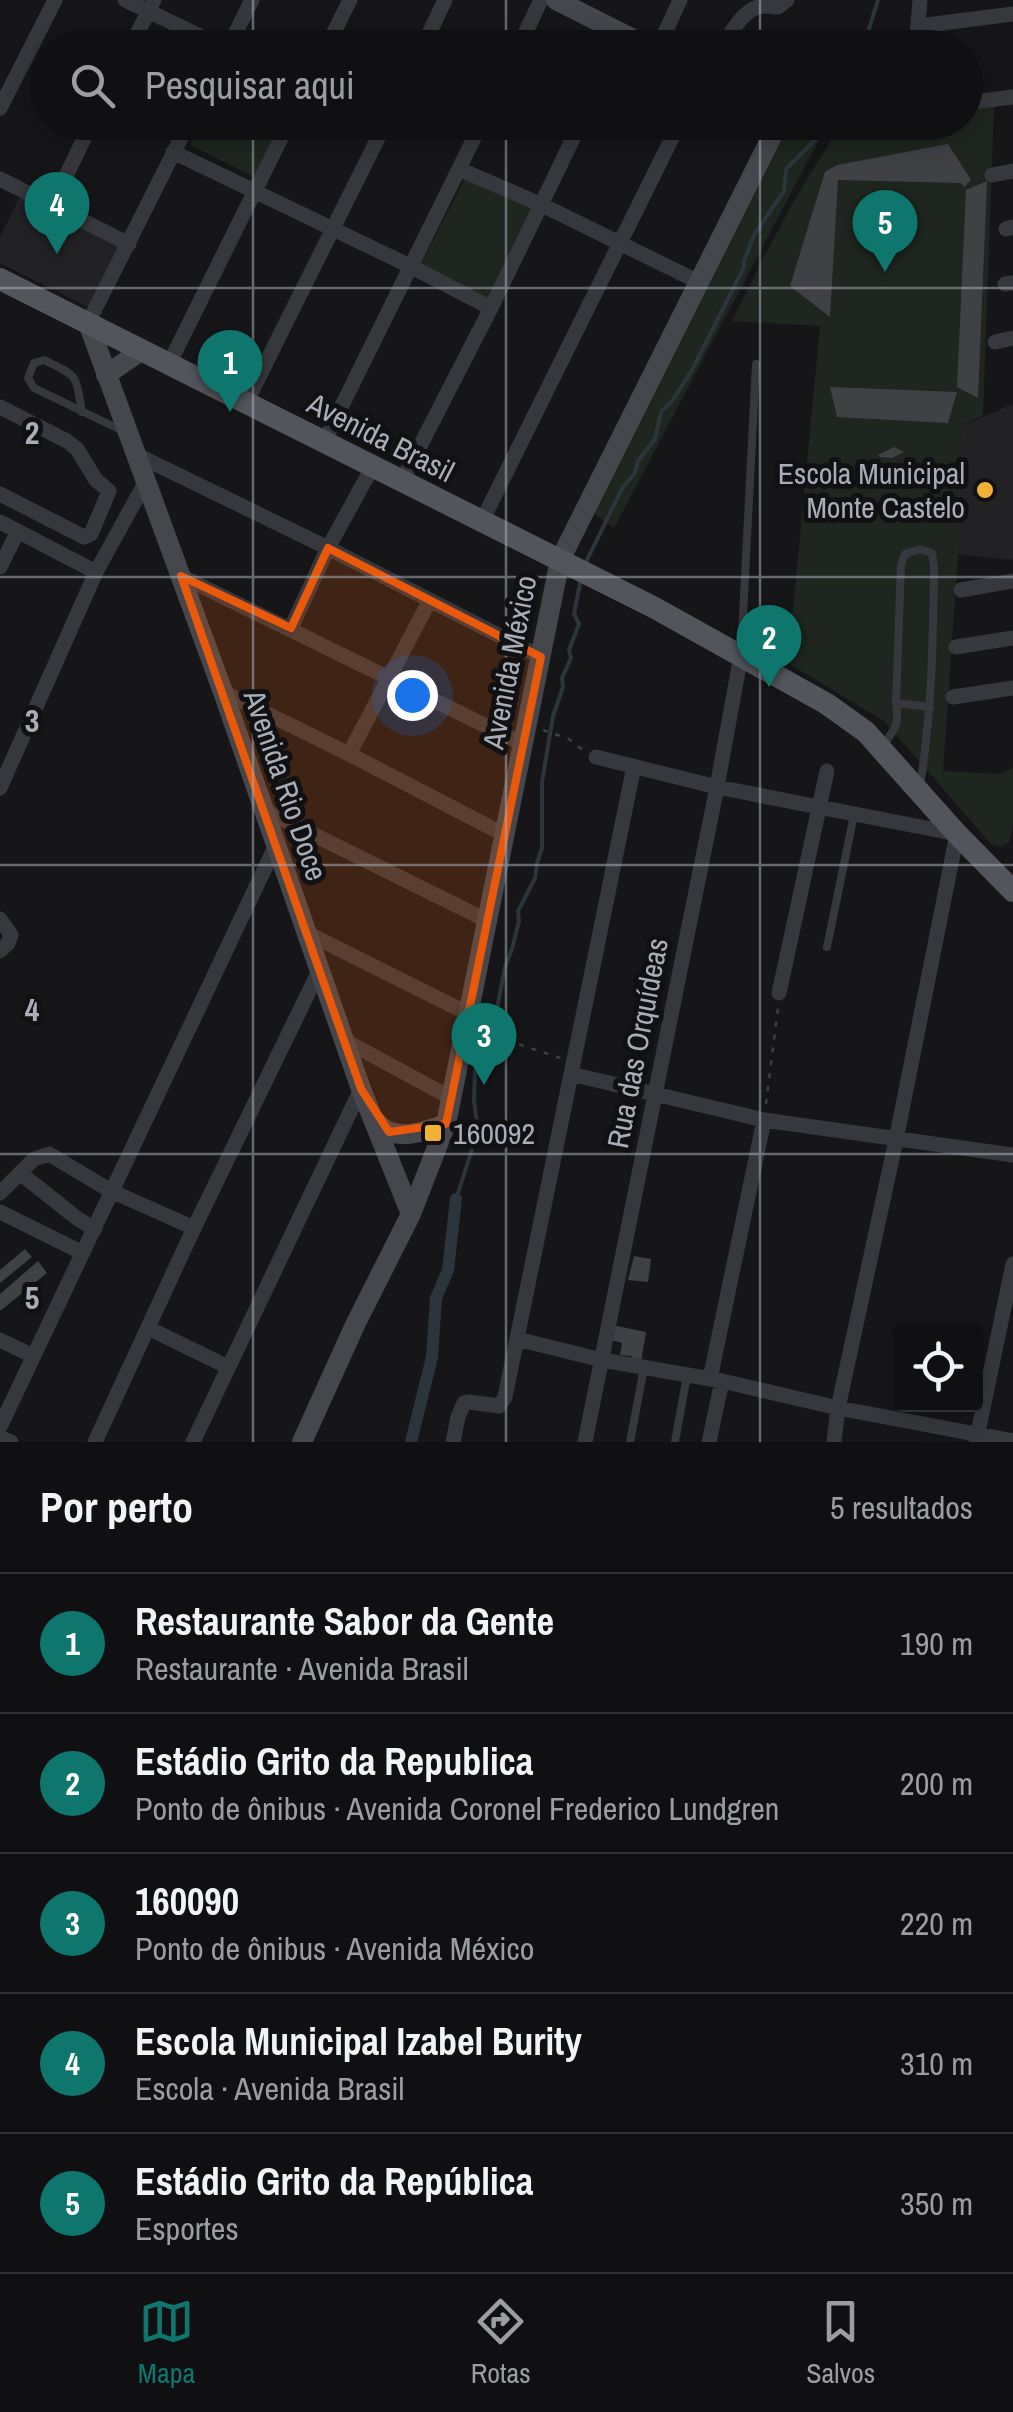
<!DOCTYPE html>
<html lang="pt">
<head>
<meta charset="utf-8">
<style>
	:root { --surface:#101012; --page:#1e1e20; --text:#f1f3f6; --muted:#9c9d9f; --line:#303032; --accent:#0f766e }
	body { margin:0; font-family:"Archivo Narrow",sans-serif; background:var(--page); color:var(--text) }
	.controls { position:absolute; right:30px; bottom:30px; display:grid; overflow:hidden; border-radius:10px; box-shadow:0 5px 25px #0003 }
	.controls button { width:90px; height:90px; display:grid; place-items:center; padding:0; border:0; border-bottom:2px solid var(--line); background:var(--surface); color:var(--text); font:50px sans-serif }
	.you { position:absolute; left:412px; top:695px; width:35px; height:35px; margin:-25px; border:8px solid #fff; border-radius:50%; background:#1a73e8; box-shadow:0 0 0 15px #1a73e833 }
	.badge { display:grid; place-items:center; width:65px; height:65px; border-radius:50%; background:var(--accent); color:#fff; font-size:32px; font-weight:700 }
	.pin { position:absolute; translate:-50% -82px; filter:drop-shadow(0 2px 5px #0008) }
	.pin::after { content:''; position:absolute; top:52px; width:35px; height:30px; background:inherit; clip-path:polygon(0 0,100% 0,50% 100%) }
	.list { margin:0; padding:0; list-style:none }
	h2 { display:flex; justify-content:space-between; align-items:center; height:130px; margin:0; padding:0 40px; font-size:42px }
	h2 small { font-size:32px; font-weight:400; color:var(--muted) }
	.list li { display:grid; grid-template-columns:65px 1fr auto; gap:30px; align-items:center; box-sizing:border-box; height:140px; padding:0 40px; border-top:2px solid var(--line) }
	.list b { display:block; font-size:38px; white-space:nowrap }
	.list p { margin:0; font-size:32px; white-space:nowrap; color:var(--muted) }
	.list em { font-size:32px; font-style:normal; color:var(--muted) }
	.icon { flex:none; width:55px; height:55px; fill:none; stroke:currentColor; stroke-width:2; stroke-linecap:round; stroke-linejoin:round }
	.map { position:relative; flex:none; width:1013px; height:1442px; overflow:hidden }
	.search { position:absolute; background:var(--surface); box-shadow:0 5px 25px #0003; left:30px; right:30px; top:30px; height:110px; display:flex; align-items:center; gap:25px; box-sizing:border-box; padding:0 35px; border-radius:55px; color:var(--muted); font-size:38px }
	.sheet { height:830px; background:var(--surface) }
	nav { display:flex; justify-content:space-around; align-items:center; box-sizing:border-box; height:140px; border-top:2px solid var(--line); background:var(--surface); font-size:28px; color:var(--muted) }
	nav a { display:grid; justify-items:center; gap:5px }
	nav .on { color:var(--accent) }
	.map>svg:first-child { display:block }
	.built { fill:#222225 }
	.green { fill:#1e261f }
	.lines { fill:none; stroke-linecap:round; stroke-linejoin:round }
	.stream { stroke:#2c353c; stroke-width:4 }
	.canal { stroke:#2c353c; stroke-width:12 }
	.building { fill:#404145 }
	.path { stroke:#3d3f44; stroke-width:2.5; stroke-dasharray:5 8; stroke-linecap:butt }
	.lane { stroke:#37383d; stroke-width:8 }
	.street { stroke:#37383d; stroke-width:15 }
	.secondary { stroke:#45474d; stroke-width:20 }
	.primary { stroke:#53555c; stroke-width:22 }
	.marked { fill:#e8590c; fill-opacity:0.2; stroke:#e8590c; stroke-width:8; stroke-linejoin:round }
	.grid { fill:none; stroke:#a8adb8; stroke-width:2.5; stroke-opacity:0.55 }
	.poi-dot { fill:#f2b134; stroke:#111113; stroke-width:4 }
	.labels { text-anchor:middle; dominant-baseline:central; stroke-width:10; stroke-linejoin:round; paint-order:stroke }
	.street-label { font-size:30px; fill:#a8adb8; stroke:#111113 }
	.poi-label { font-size:30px; fill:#a8adb8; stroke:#111113; text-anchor:end }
	.grid-label { font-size:32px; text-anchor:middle; font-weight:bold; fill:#a8adb8; stroke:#111113; stroke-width:10; stroke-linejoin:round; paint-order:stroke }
</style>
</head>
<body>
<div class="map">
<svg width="1013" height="1442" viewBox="0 0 1013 1442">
	<rect width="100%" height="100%" fill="#161618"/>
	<path class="built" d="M20,196L119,245L88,307L0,263V237Z
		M1013,404V560L952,554L961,426Z"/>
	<path class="green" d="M840,32L903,33L895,47H830Z
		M994,106L983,415L961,426L952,553L958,555L943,771L1001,774L1013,767V825L1009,842L1001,847L991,844L884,721L788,663L820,326L732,321C765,255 796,191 838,131L892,123L966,122V111Z
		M202,123H287L258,179L190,145Z
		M782,123H828L614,528L586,508Z
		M471,167L540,202L490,300L420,265Z"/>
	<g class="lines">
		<path class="stream" d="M863,48L878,0
			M585,564L623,487L635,473L638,461L655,439L661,412L672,401L692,370L744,267V261L754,235L784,191L786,169L817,138L822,122
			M456,1199L478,1131L474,1101L475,1071L497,1009L505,967L512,949L519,921L518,911L535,878L537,863L542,848V782L553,716L563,687L562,678L571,658L569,650L579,624L574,614L581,578"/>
		<path class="canal" d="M411,1442L432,1357L436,1298L448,1270L456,1199"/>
	</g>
	<path class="building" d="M948,144L971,180L964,187L961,183L838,180L830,317L790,286L825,172L837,165Z
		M987,181L978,398L957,387L966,190Z
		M830,387L957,392L948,423L837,417Z
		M894,447L904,452L892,458L880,457L878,455Z
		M25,1249L32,1257L0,1283V1270Z
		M634,1256L651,1259L648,1282L628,1280Z
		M38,1261L47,1273L0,1311V1294Z
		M612,1325L646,1332L641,1362L630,1361L632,1356L620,1355L622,1343L608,1339Z"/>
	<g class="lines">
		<path class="path" d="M543,730L569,739L584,751
			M482,1032L560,1058
			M766,1104L778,1008"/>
		<path class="lane" d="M82,412C75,373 79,377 44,360L34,363L28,378L34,388L123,431
			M741,654L756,364
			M896,703L930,707
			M882,747C894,730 900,725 896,703L901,565L905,554L920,549L932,553L934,567C933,642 932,712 920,786
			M827,947L854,815
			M630,1442L644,1368
			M675,1442L687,1375"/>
		<path class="street" d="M125,0L225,48
			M919,26L1013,14
			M130,48L154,0
			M228,48L252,0
			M326,48L350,0
			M422,48L445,0
			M518,48L541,0
			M658,48L680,0
			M721,48C730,34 744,8 762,6C767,6 773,7 778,7L787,0
			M916,48L920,0
			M966,103L1013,97
			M0,108L55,0
			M831,122H839
			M173,152L412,267L491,308
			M459,169L542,205L699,282
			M992,175L1013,171
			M0,179L129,244
			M53,203L92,122
			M1006,229L1013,227
			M1005,284L1013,283
			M88,323L189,122
			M995,342L1013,338
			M169,364L289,122
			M246,403L386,122
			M0,407L67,441L77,449L96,480L109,491L91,534L84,537L0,494
			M324,442L482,122
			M135,454L328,548L541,657
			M402,481L491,308L581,122
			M482,521L680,122
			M0,522L96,572
			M0,567L18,531
			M181,576L523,744
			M961,590L1013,581
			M291,628L328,548L373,466
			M956,647L1013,638
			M223,692L349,754L505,835
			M953,697L1013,688
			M349,754L430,600
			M596,757L717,787L957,834L896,1140L838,1408L834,1442
			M0,788L96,572L145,483
			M264,810L488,921
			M0,919L11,935L8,943L0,951
			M305,932L469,1014
			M779,993L827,771
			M344,1040L453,1099
			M571,1074L764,1120L1013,1155
			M20,1173L78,1219L95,1229
			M0,1193L34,1159L49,1154L111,1191L194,1228
			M0,1212L83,1253
			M148,1328L228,1367
			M517,1339L602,1360L722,1381L838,1408L1013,1441
			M0,1340L33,1356
			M710,1379L764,1120
			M0,1427L275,847
			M0,1437L11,1442
			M95,1442L194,1228L319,971
			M193,1442L361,1089
			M453,1442L458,1417L464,1403L469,1402L499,1406L505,1397L634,766
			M585,1442L717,787L741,655
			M709,1442L722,1381
			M976,1442L1013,1264"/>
		<path class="secondary" d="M556,0L651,48
			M88,323L223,692L361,1089L411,1214
			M106,375L142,350
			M375,1120C392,1144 423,1132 446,1124
			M302,1442L355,1325L411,1214L446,1124L560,560L779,122"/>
		<path class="primary" d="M0,279L655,608L827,704L866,732L957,834L1013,891"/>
	</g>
	<path class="marked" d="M328,548L541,657L446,1124L389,1132L361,1089L181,576L291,628Z"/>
	<path class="grid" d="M253,0V48M506,0V48M760,0V48M253,122V1442M506,122V1442M760,122V1442M0,288H1013M0,577H1013M0,865H1013M0,1154H1013"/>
	<g class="poi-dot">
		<circle cx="985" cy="490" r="10"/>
		<rect x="423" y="1123" width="20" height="20" rx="5"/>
	</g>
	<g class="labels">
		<g class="street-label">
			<text transform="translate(381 437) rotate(27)">Avenida Brasil</text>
			<text transform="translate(509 662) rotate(-79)">Avenida México</text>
			<text transform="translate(286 785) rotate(71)">Avenida Rio Doce</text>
			<text transform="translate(637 1043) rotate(-79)">Rua das Orquídeas</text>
		</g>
		<g class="poi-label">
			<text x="965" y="473">Escola Municipal<tspan x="965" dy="34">Monte Castelo</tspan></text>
			<text x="453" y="1133" text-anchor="start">160092</text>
		</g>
	</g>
	<g class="grid-label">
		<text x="32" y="444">2</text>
		<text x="32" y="732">3</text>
		<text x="32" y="1021">4</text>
		<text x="32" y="1309">5</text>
	</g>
</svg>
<div class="controls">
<button><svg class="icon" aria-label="locate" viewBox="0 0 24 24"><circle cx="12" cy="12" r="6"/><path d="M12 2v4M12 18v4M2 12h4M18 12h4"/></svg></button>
</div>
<div class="you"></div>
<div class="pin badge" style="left:230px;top:412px">1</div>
<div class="pin badge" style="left:769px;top:687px">2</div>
<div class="pin badge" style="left:484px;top:1085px">3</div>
<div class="pin badge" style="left:57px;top:254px">4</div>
<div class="pin badge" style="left:885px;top:272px">5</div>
<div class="search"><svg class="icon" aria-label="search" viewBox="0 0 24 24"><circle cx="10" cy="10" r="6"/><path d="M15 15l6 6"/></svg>Pesquisar aqui</div>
</div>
<section class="sheet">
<h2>Por perto<small>5 resultados</small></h2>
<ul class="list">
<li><span class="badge">1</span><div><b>Restaurante Sabor da Gente</b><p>Restaurante · Avenida Brasil</p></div><em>190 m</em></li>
<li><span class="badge">2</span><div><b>Estádio Grito da Republica</b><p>Ponto de ônibus · Avenida Coronel Frederico Lundgren</p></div><em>200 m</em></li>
<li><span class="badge">3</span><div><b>160090</b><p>Ponto de ônibus · Avenida México</p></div><em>220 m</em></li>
<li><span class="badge">4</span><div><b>Escola Municipal Izabel Burity</b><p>Escola · Avenida Brasil</p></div><em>310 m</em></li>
<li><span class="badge">5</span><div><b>Estádio Grito da República</b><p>Esportes</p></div><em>350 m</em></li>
</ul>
</section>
<nav>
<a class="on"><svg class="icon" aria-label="map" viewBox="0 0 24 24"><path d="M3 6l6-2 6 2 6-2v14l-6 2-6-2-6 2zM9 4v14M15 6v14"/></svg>Mapa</a>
<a><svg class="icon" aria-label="directions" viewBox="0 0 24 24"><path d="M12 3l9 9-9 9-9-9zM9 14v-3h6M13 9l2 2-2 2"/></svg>Rotas</a>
<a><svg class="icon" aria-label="saved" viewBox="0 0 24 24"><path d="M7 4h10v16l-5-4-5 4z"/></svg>Salvos</a>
</nav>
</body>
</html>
